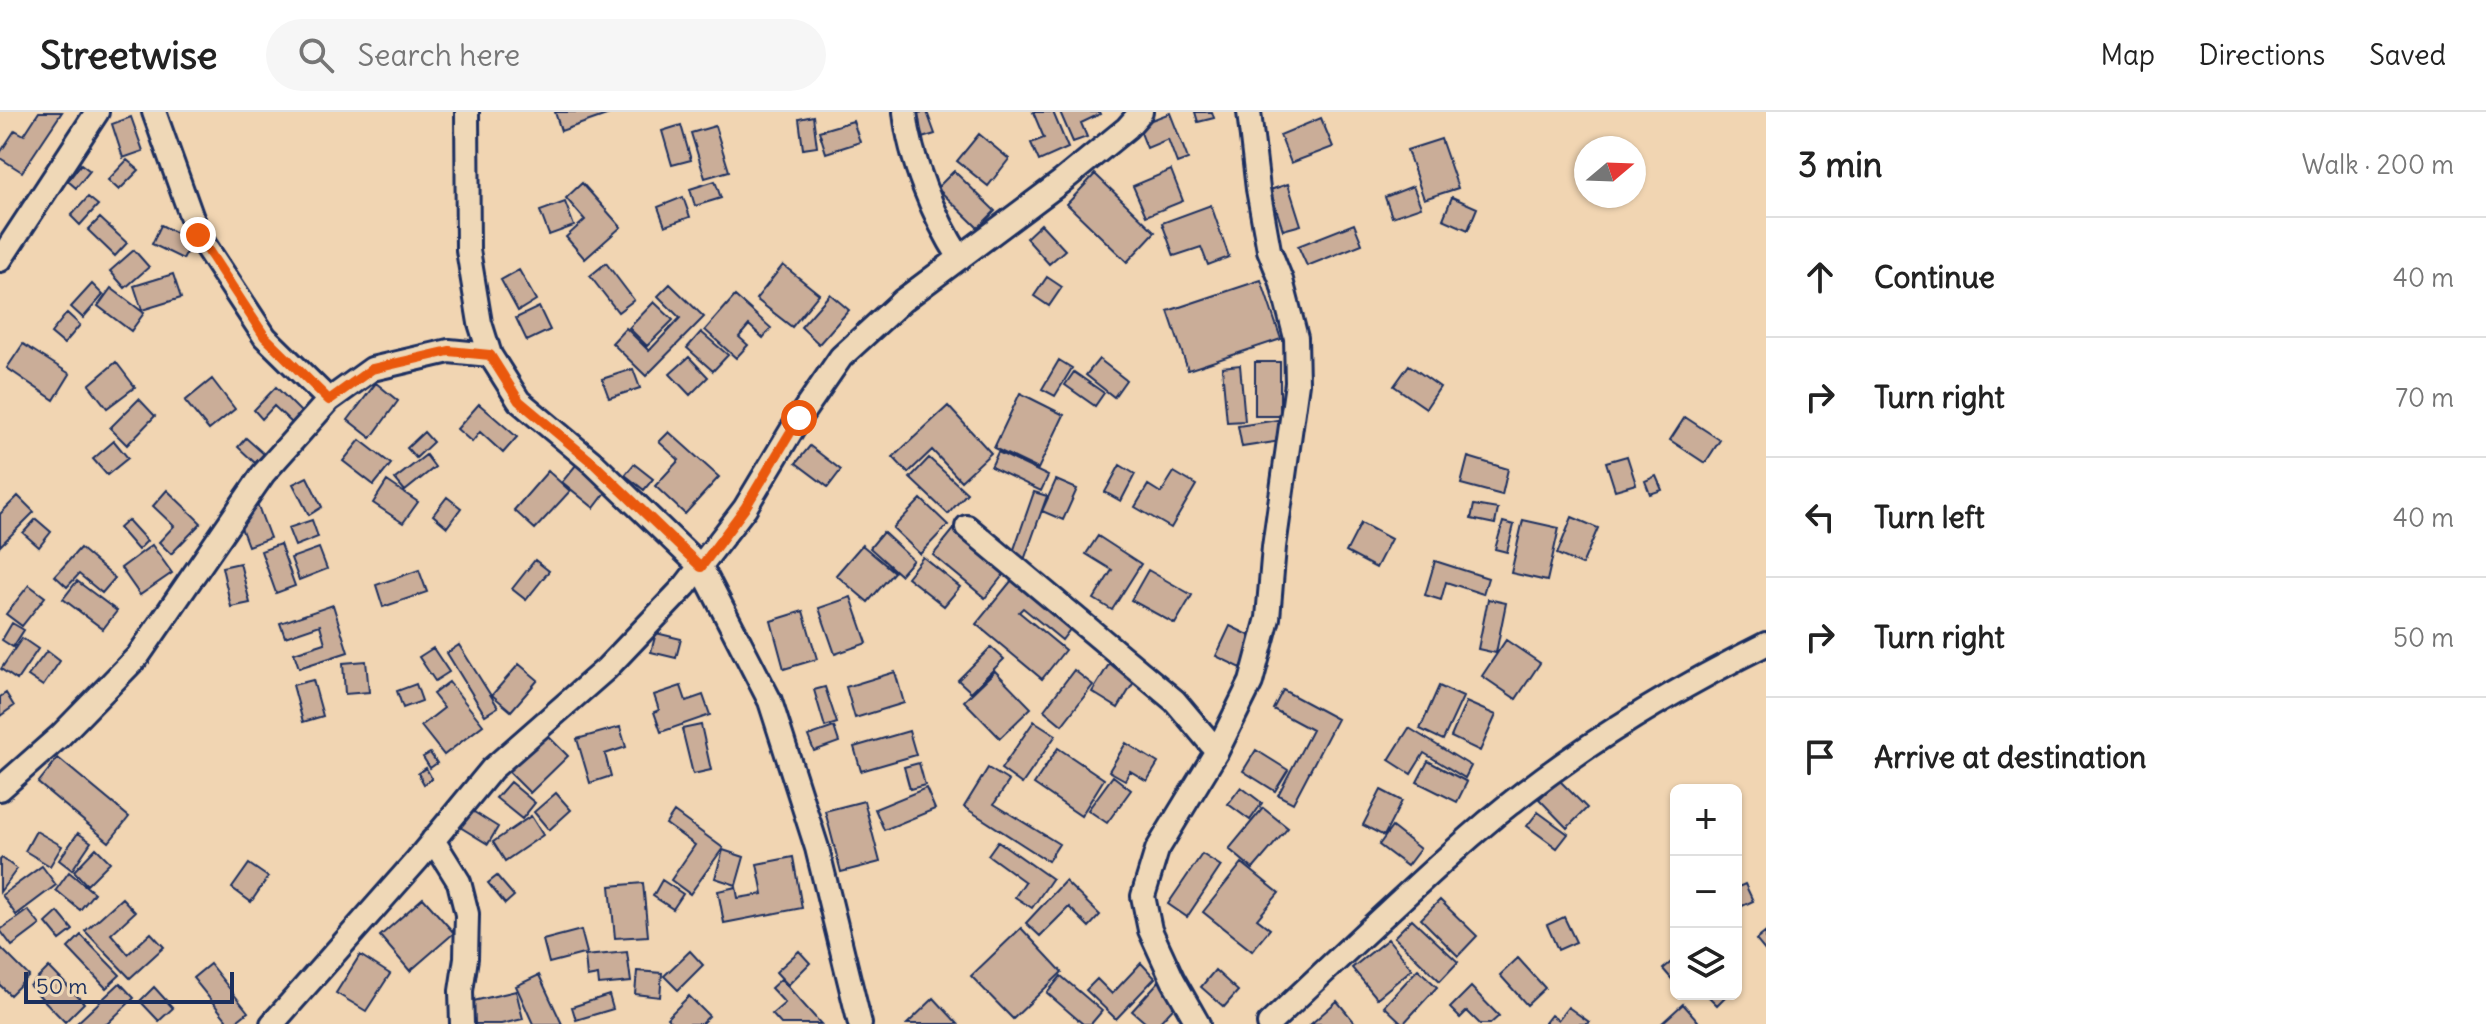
<!DOCTYPE html>
<html lang="en">
<head>
<meta charset="utf-8">
<style>
	:root { --surface:#fff; --page:#f6f6f6; --text:#222; --muted:#767676; --line:#e0e0e0 }
	body { margin:0; font-family:Delius,sans-serif; background:var(--page); color:var(--text) }
	.controls { position:absolute; right:24px; bottom:24px; display:grid; overflow:hidden; border-radius:12px; box-shadow:0 2px 6px #0004 }
	.controls button { width:72px; height:72px; display:grid; place-items:center; padding:0; border:0; border-bottom:2px solid var(--line); background:var(--surface); color:var(--text); font:40px sans-serif }
	.compass { position:absolute; left:1574px; top:24px; width:72px; height:72px; border-radius:50%; background:var(--surface); box-shadow:0 2px 6px #0004; rotate:71deg }
	.scale { position:absolute; left:24px; bottom:20px; width:210px; box-sizing:border-box; padding-left:8px; border:4px solid #1b2f5e; border-top:0; font-size:22px; line-height:28px; white-space:nowrap; color:#1b2f5e; -webkit-text-stroke:6px #efd8b7; paint-order:stroke }
	.stop { position:absolute; width:24px; height:24px; margin:-18px; border:6px solid #ea580c; border-radius:50%; background:#fff }
	.stop.end { background:#ea580c; border-color:#fff; box-shadow:0 2px 8px #0008 }
	.list { margin:0; padding:0; list-style:none }
	h2 { display:flex; justify-content:space-between; align-items:center; height:104px; margin:0; padding:0 32px; font-size:34px }
	h2 small { font-size:26px; font-weight:400; color:var(--muted) }
	.list li { display:grid; grid-template-columns:52px 1fr auto; gap:24px; align-items:center; box-sizing:border-box; height:120px; padding:0 32px; border-top:2px solid var(--line) }
	.list b { display:block; font-size:30px; white-space:nowrap }
	.list em { font-size:26px; font-style:normal; color:var(--muted) }
	.icon { flex:none; width:44px; height:44px; fill:none; stroke:currentColor; stroke-width:2; stroke-linecap:round; stroke-linejoin:round }
	.map { position:relative; flex:none; width:1766px; height:912px; overflow:hidden }
	header { display:flex; align-items:center; gap:48px; box-sizing:border-box; height:112px; padding:0 40px; background:var(--surface); border-bottom:2px solid var(--line) }
	header strong { font-size:38px }
	nav { display:flex; gap:44px; margin-inline-start:auto; font-size:28px }
	.search { width:560px; height:72px; background:var(--page); display:flex; align-items:center; gap:20px; box-sizing:border-box; padding:0 28px; border-radius:44px; color:var(--muted); font-size:30px }
	main { display:flex }
	aside { flex:1; background:var(--surface) }
	.map>svg:first-child { display:block }
	.building { fill:#caad98; stroke:#1b2f5e; stroke-width:2 }
	.lines { fill:none; stroke-linecap:round; stroke-linejoin:round }
	.street-casing { stroke:#1b2f5e; stroke-width:28 }
	.street { stroke:#efd8b7; stroke-width:22 }
	.route { stroke:#ea580c; stroke-width:10 }
</style>
</head>
<body>
<header>
<strong>Streetwise</strong>
<div class="search"><svg class="icon" aria-label="search" viewBox="0 0 24 24"><circle cx="10" cy="10" r="6"/><path d="M15 15l6 6"/></svg>Search here</div>
<nav><a>Map</a><a>Directions</a><a>Saved</a></nav>
</header>
<main>
<div class="map">
<svg width="1766" height="912" viewBox="0 0 1766 912">
	<rect width="100%" height="100%" fill="#f1d5b2"/>
	<filter id="ink" filterUnits="userSpaceOnUse"><feTurbulence type="fractalNoise" baseFrequency=".0125" numOctaves="2"/><feDisplacementMap in="SourceGraphic" scale="16" xChannelSelector="R" yChannelSelector="G"/><feConvolveMatrix kernelMatrix="1 2 1 2 8 2 1 2 1" color-interpolation-filters="sRGB"/></filter>
	<g filter="url(#ink)">
		<path class="building" d="M39,0H62L22,60L0,46V41L15,18L24,23Z
			M555,0H615L561,19Z
			M927,0L935,22L922,26L913,1Z
			M1033,0H1053L1068,36L1039,49L1031,31L1044,26Z
			M1060,0H1099L1100,2L1081,11L1087,25L1073,30Z
			M1195,0H1212L1214,6L1198,10Z
			M1170,1L1188,47L1177,51L1168,27L1147,36L1138,13Z
			M813,4L817,35L803,37L799,7Z
			M131,5L143,39L123,46L112,12Z
			M1321,6L1333,35L1291,51L1280,23Z
			M853,9L860,30L826,41L819,19Z
			M681,13L691,48L672,53L662,19Z
			M715,14L729,59L705,66L691,21Z
			M979,22L1009,47L988,74L957,49Z
			M1441,27L1458,76L1424,87L1407,38Z
			M127,48L139,58L119,78L108,68Z
			M81,52L90,59L76,76L68,69Z
			M1171,58L1183,89L1146,104L1133,74Z
			M954,59L995,99L978,116L937,76Z
			M1095,62L1155,120L1127,150L1067,92Z
			M715,69L721,86L695,94L690,77Z
			M582,71L621,115L585,147L566,125L585,108L566,86Z
			M1288,72L1301,113L1283,118L1270,78Z
			M1413,74L1421,95L1392,105L1385,85Z
			M88,85L98,93L80,113L71,104Z
			M683,85L690,105L665,114L658,95Z
			M1452,85L1477,96L1468,118L1443,107Z
			M565,90L574,114L549,123L540,99Z
			M1211,93L1229,145L1208,153L1201,135L1174,144L1162,111Z
			M100,106L127,131L115,144L88,118Z
			M1041,112L1065,138L1049,152L1026,126Z
			M1354,112L1362,132L1307,154L1298,134Z
			M161,113L192,129L183,147L152,132Z
			M134,138L149,155L125,176L110,159Z
			M606,151L634,188L618,200L590,164Z
			M783,153L819,182L792,215L756,187Z
			M519,158L536,188L518,199L501,168Z
			M173,162L181,186L142,198L134,174Z
			M1047,165L1062,175L1049,194L1034,184Z
			M1261,168L1281,227L1188,258L1168,199Z
			M92,172L103,183L83,206L71,195Z
			M670,172L704,205L646,264L612,231L626,216L649,239L680,206L658,184Z
			M111,176L144,201L131,219L98,194Z
			M830,182L849,198L819,232L801,215Z
			M735,184L771,216L763,226L749,213L739,225L748,233L736,246L705,218Z
			M654,190L673,208L647,234L629,216Z
			M539,195L550,218L527,229L516,206Z
			M67,201L80,213L64,232L51,221Z
			M701,220L728,243L713,259L687,236Z
			M23,232L70,262L54,288L7,256Z
			M689,245L708,265L690,283L670,262Z
			M1099,247L1126,268L1114,285L1086,263Z
			M1059,248L1072,256L1055,284L1042,277Z
			M116,250L135,275L107,296L89,273Z
			M1255,250H1280V304H1255Z
			M1240,253L1245,309L1227,310L1222,255Z
			M1409,253L1440,275L1426,296L1394,274Z
			M633,257L640,276L609,286L602,267Z
			M1074,260L1104,281L1095,294L1065,273Z
			M212,267L235,297L209,318L185,289Z
			M376,271L398,289L371,326L348,308Z
			M276,275L302,301L292,311L274,294L262,307L254,298Z
			M1020,281L1064,303L1038,357L994,336Z
			M139,287L155,304L127,333L110,316Z
			M479,292L517,325L503,341L480,320L472,330L457,317Z
			M948,294L991,341L961,369L932,338L908,361L893,345Z
			M1685,305L1720,328L1705,351L1670,328Z
			M1278,308L1281,329L1242,335L1238,314Z
			M424,320L433,330L416,346L407,336Z
			M669,320L719,365L685,402L655,374L679,348L659,330Z
			M246,326L264,342L255,351L238,335Z
			M360,328L391,352L374,373L343,349Z
			M114,329L128,346L107,363L93,347Z
			M810,334L841,358L828,375L796,351Z
			M998,340L1048,364L1041,379L991,355Z
			M426,343L435,355L405,379L395,367Z
			M1627,344L1636,372L1615,378L1606,350Z
			M1468,345L1508,357L1502,383L1461,372Z
			M929,346L967,381L948,402L910,366Z
			M634,352L653,367L644,378L625,363Z
			M576,353L607,379L594,396L562,370Z
			M1120,353L1135,362L1121,389L1105,380Z
			M548,359L570,379L535,417L514,398Z
			M1174,360L1196,373L1171,416L1135,395L1148,373L1161,381Z
			M1656,364L1662,378L1650,382L1645,369Z
			M307,365L322,395L309,403L293,372Z
			M1056,368L1077,377L1063,408L1042,399Z
			M387,369L418,390L403,411L373,391Z
			M167,378L201,411L171,442L159,430L174,414L153,394Z
			M1034,380L1047,384L1023,451L1011,446Z
			M18,384L34,400L0,434V402Z
			M447,385L461,396L447,415L433,403Z
			M921,387L948,413L920,442L893,416Z
			M1474,393L1498,397L1495,412L1471,407Z
			M258,394L270,426L248,434L236,402Z
			M1572,405L1598,416L1582,453L1557,442Z
			M36,407L51,420L39,435L23,421Z
			M128,408L147,429L138,438L119,416Z
			M312,408L318,425L295,434L288,416Z
			M1523,408L1559,416L1547,469L1511,461Z
			M1503,410L1514,413L1507,440L1495,437Z
			M959,411L1011,453L985,486L933,443Z
			M1361,411L1391,427L1376,456L1346,440Z
			M883,420L913,448L900,463L870,436Z
			M1098,424L1141,452L1112,498L1094,487L1112,458L1086,442Z
			M280,432L295,474L276,481L261,439Z
			M152,433L172,461L140,483L121,456Z
			M862,433L894,460L868,490L836,463Z
			M80,436L115,466L102,481L79,462L67,475L55,464Z
			M319,436L327,457L299,468L291,446Z
			M923,445L960,475L944,494L907,465Z
			M535,448L549,459L526,488L512,477Z
			M1435,449L1488,466L1483,482L1446,470L1441,488L1425,483Z
			M240,451L250,491L231,495L222,455Z
			M419,458L427,480L383,495L376,473Z
			M1148,458L1192,483L1175,512L1131,488Z
			M1012,468L1071,516L1062,528L1023,496L1019,500L1065,538L1042,567L976,512Z
			M77,469L117,499L103,517L63,487Z
			M29,473L45,485L22,514L6,502Z
			M851,485L867,531L835,542L819,496Z
			M1488,487L1506,491L1496,541L1478,537Z
			M333,493L348,540L299,556L294,541L325,531L320,513L285,525L280,511Z
			M803,499L817,547L784,557L771,509Z
			M12,511L24,518L13,535L2,528Z
			M1230,514L1255,526L1241,556L1216,544Z
			M656,521L681,527L676,546L651,540Z
			M22,526L38,537L17,568L1,557Z
			M1506,528L1540,551L1516,587L1482,564Z
			M459,533L498,595L485,603L447,541Z
			M991,535L1004,547L971,580L958,568Z
			M433,536L449,560L435,569L419,545Z
			M47,539L60,549L43,574L28,564Z
			M366,549L369,580L345,582L343,551Z
			M1111,549L1137,565L1118,596L1092,580Z
			M519,552L538,568L511,599L492,583Z
			M1074,558L1093,573L1062,613L1044,598Z
			M995,559L1031,596L1000,626L964,589Z
			M895,560L904,591L855,606L846,575Z
			M313,568L323,604L303,610L293,573Z
			M449,570L483,613L444,643L421,614L444,596L433,582Z
			M416,572L422,589L403,596L397,579Z
			M681,574L686,589L703,583L710,603L661,620L654,600L659,598L654,583Z
			M1439,574L1463,585L1443,628L1420,617Z
			M825,575L837,611L825,615L814,578Z
			M1283,578L1337,607L1293,691L1278,683L1312,618L1273,597Z
			M6,581L14,594L0,604V585Z
			M1466,590L1496,603L1480,639L1451,625Z
			M1034,609L1056,623L1022,672L1001,657Z
			M701,613L711,658L693,662L682,617Z
			M620,615L626,635L605,642L611,664L590,671L577,627Z
			M834,615L839,630L814,639L808,624Z
			M1409,616L1471,654L1465,666L1424,641L1411,662L1389,648Z
			M909,619L916,643L861,659L854,635Z
			M544,620L568,644L530,681L507,658Z
			M1126,631L1158,651L1147,669L1130,659L1125,668L1109,659Z
			M1058,636L1104,667L1081,704L1034,672Z
			M1256,638L1288,658L1275,679L1243,659Z
			M430,641L437,651L430,656L423,645Z
			M58,646L129,705L109,730L38,671Z
			M1428,649L1467,670L1457,690L1417,670Z
			M919,651L925,673L910,677L904,655Z
			M426,656L432,667L424,672L418,661Z
			M988,656L1009,669L994,692L1059,732L1048,749L964,695Z
			M1113,664L1131,678L1107,711L1088,698Z
			M1559,668L1587,696L1567,716L1539,687Z
			M510,670L535,691L522,707L496,686Z
			M1241,675L1262,691L1250,708L1228,692Z
			M926,676L935,697L884,718L875,697Z
			M1381,678L1402,689L1384,724L1363,713Z
			M556,681L571,698L549,718L534,700Z
			M864,689L880,750L841,760L825,699Z
			M466,695L498,715L488,732L455,712Z
			M1263,696L1288,716L1253,757L1229,737Z
			M674,700L723,736L690,782L671,768L695,733L666,712Z
			M1538,700L1568,722L1557,736L1527,714Z
			M531,704L543,723L505,749L493,730Z
			M1392,715L1420,737L1407,754L1379,733Z
			M36,719L62,734L50,754L25,739Z
			M78,721L91,730L72,758L59,748Z
			M998,729L1052,767L1032,796L1015,785L1025,770L988,743Z
			M96,736L110,750L87,773L74,759Z
			M723,738L744,745L736,773L715,766Z
			M1202,742L1221,754L1187,805L1168,792Z
			M793,745L802,796L724,811L718,779L736,775L738,786L763,782L757,752Z
			M2,746L17,757L0,780V748Z
			M1242,751L1279,781L1257,807L1270,817L1252,839L1203,800Z
			M249,752L268,765L251,790L232,776Z
			M42,754L56,773L16,803L2,783Z
			M69,760L94,781L80,798L56,778Z
			M497,764L514,784L505,792L488,771Z
			M662,768L683,782L673,797L653,784Z
			M1065,769L1100,803L1089,815L1069,795L1040,824L1026,811Z
			M643,771L648,824L615,826L610,774Z
			M1745,772L1753,789L1736,797V776Z
			M122,786L135,800L111,822L128,842L151,821L164,835L130,866L85,819Z
			M423,786L454,821L410,859L380,824Z
			M1440,788L1477,824L1458,844L1421,807Z
			M28,798L40,813L12,834L0,818Z
			M58,800L73,818L60,828L46,811Z
			M1564,805L1576,830L1558,838L1547,813Z
			M1412,807L1458,850L1440,869L1394,825Z
			M1021,816L1062,860L1013,907L971,864Z
			M581,818L587,841L549,851L543,828Z
			M1766,820V840L1756,828Z
			M81,823L120,863L106,876L68,836Z
			M1388,827L1412,857L1377,886L1352,856Z
			M0,835L29,864L10,883L0,873Z
			M690,839L703,853L678,878L664,864Z
			M799,839L810,851L788,873L776,860Z
			M627,840L631,870L599,873L598,863L587,865L585,844Z
			M360,843L390,862L366,899L336,881Z
			M1518,846L1545,876L1527,893L1500,863Z
			M1676,846V872L1663,857Z
			M1141,851L1155,866L1116,907L1086,878L1097,867L1112,882Z
			M210,852L248,900L233,912H230L193,866Z
			M49,855L84,891L65,910L30,874Z
			M1418,857L1437,875L1403,912L1384,894Z
			M1215,858L1238,879L1224,895L1201,875Z
			M637,859L662,861L660,885L635,882Z
			M539,863L562,912H533L516,874Z
			M1061,864L1102,899L1091,912H1083L1047,881Z
			M781,867L821,912H781L772,902L785,891L771,876Z
			M1161,867L1182,886L1158,912H1147L1132,899Z
			M120,871L134,886L107,912H76Z
			M154,875L173,896L159,909L140,889Z
			M1471,875L1499,904L1490,912H1480L1467,899L1460,906L1450,896Z
			M516,879L523,907L501,912H469L465,891Z
			M1706,882H1728L1717,893Z
			M609,883L613,897L576,908L572,895Z
			M689,884L709,904L701,912H673L667,906Z
			M934,886L958,912H907Z
			M1337,889L1356,912H1311Z
			M1683,892L1698,909L1695,912H1661Z
			M1568,895L1589,910L1587,912H1544L1551,903L1558,908Z"/>
		<g class="lines">
			<defs>
				<path id="street" d="M154,0L198,123L265,225L329,288
					M467,0L468,138L480,211L490,243L519,289L593,351L701,455L770,589L817,736L860,912
					M905,0C910,47 934,106 960,146
					M0,148L97,0
					M967,415L1175,589L1217,639
					M0,677L60,624L138,544L263,362L329,288L372,257L449,239L490,243
					M433,728L459,770L467,802L466,846L461,879L462,912
					M272,912L417,748L492,657L606,557L685,474L745,396L799,306L841,245L902,189L1061,70L1127,16L1141,0
					M1198,912L1173,868L1150,818L1143,784L1157,738L1217,639L1251,570L1268,506L1274,435L1297,271L1296,226L1281,168L1269,138L1258,77L1249,0
					M1269,912C1336,849 1402,785 1470,725C1559,647 1661,584 1766,532"/>
			</defs>
			<use href="#street" class="street-casing"/>
			<use href="#street" class="street"/>
		</g>
	</g>
	<g class="lines" filter="url(#ink)">
		<path class="route" d="M198,123L265,225L329,288L372,257L449,239L490,243L519,289L593,351L701,455L745,396L799,306"/>
	</g>
</svg>
<div class="controls">
<button>+</button>
<button>−</button>
<button><svg class="icon" aria-label="layers" viewBox="0 0 24 24"><path d="M12 4l9 5-9 5-9-5zM3 14l9 5 9-5"/></svg></button>
</div>
<svg class="compass" viewBox="-18 -18 36 36"><path d="M0-13l5 13h-10z" fill="#e53935"/><path d="M0 13l5-13h-10z" fill="#767676"/></svg>
<div class="scale">50 m</div>
<div class="stop" style="left:799px;top:306px"></div>
<div class="stop end" style="left:198px;top:123px"></div>
</div>
<aside>
<h2>3 min<small>Walk · 200 m</small></h2>
<ul class="list">
<li><svg class="icon" aria-label="ahead" viewBox="0 0 24 24"><path d="M12 20V5M6 11l6-6 6 6"/></svg><div><b>Continue</b></div><em>40 m</em></li>
<li><svg class="icon" aria-label="right" viewBox="0 0 24 24"><path d="M7 20v-9h11M14 6l5 5-5 5"/></svg><div><b>Turn right</b></div><em>70 m</em></li>
<li><svg class="icon" aria-label="left" viewBox="0 0 24 24"><path d="M17 20v-9H6M10 6l-5 5 5 5"/></svg><div><b>Turn left</b></div><em>40 m</em></li>
<li><svg class="icon" aria-label="right" viewBox="0 0 24 24"><path d="M7 20v-9h11M14 6l5 5-5 5"/></svg><div><b>Turn right</b></div><em>50 m</em></li>
<li><svg class="icon" aria-label="arrive" viewBox="0 0 24 24"><path d="M6 21V4h12l-3 4 3 4H6"/></svg><div><b>Arrive at destination</b></div></li>
</ul>
</aside>
</main>
</body>
</html>
